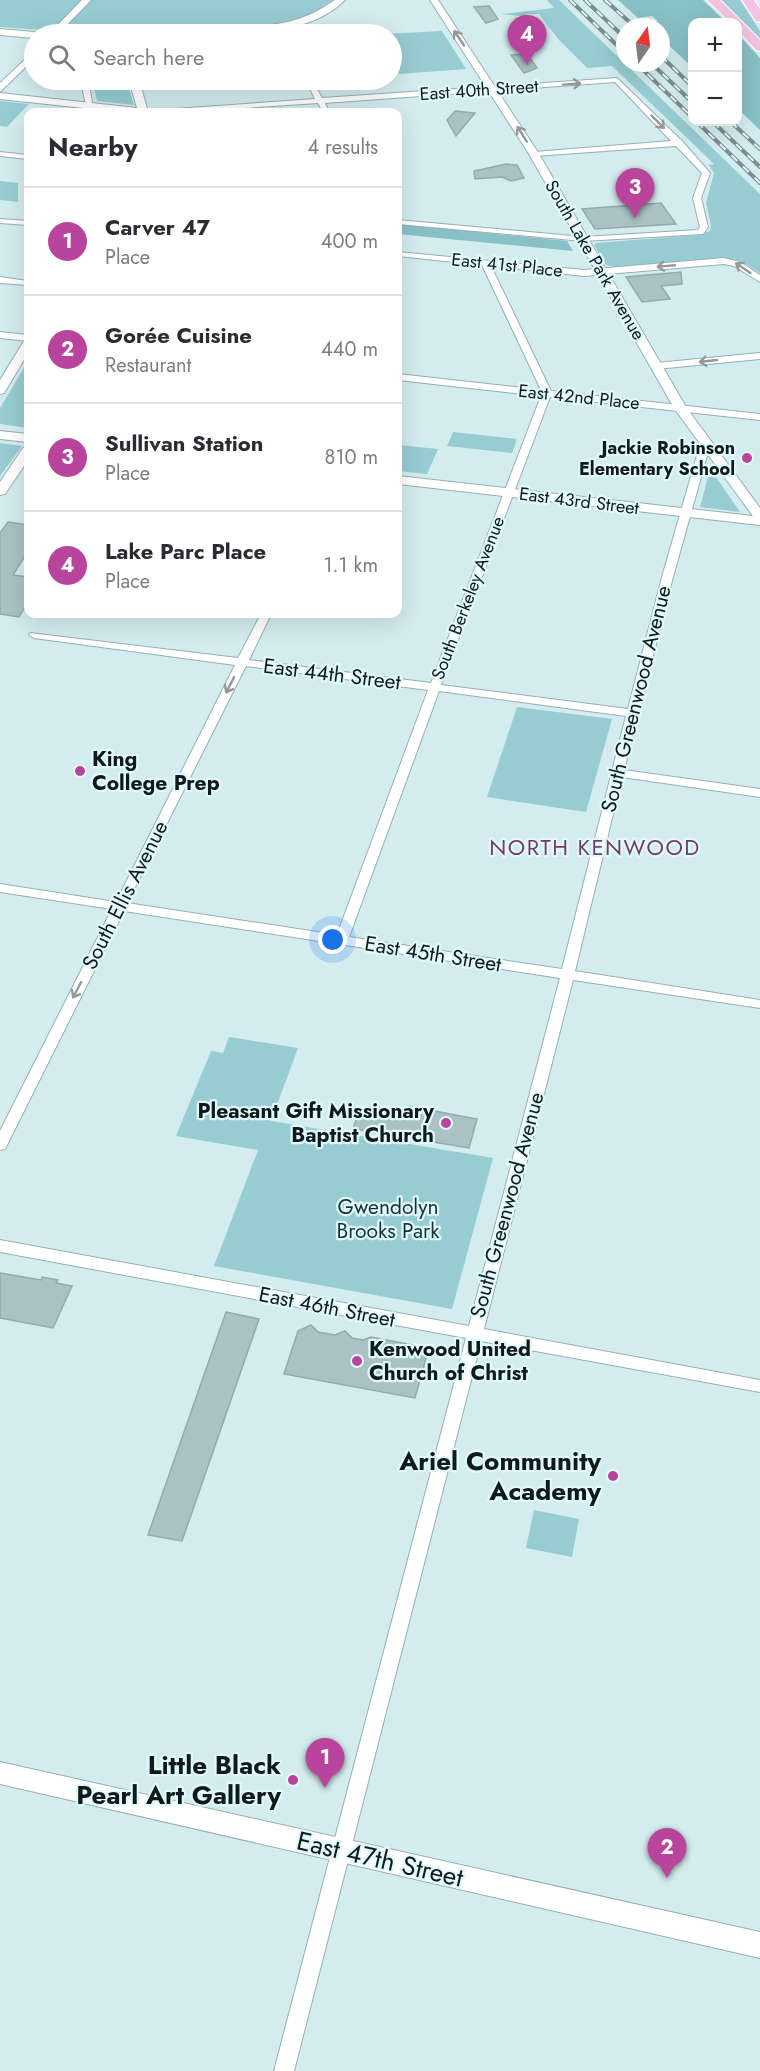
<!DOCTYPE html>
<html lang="en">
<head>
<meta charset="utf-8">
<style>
	:root { --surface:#fff; --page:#f7f7f7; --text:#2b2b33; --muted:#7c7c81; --line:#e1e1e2; --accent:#b9449b }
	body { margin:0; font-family:Jost,sans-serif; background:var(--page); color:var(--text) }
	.controls { position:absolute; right:18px; top:18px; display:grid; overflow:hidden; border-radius:12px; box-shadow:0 6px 24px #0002 }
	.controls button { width:54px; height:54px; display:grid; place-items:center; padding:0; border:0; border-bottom:2px solid var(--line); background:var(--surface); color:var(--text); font:30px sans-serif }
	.compass { position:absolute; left:616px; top:18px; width:54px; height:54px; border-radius:50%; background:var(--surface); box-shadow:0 6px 24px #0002; rotate:14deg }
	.you { position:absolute; left:333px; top:940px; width:21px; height:21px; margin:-15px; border:4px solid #fff; border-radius:50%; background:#1a73e8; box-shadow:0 0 0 9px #1a73e833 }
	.badge { display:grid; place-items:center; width:39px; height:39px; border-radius:50%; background:var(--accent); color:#fff; font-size:20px; font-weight:700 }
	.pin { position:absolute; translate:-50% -50px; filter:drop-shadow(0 2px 3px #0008) }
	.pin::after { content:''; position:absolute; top:32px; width:21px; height:18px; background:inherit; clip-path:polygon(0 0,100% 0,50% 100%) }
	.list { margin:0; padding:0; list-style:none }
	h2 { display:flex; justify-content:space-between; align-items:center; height:78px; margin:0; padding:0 24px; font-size:26px }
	h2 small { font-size:20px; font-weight:400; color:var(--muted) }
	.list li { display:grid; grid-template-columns:39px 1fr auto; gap:18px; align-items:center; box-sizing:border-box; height:108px; padding:0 24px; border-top:2px solid var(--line) }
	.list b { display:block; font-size:22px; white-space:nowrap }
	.list p { margin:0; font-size:20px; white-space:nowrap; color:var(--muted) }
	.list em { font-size:20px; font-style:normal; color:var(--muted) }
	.icon { flex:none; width:33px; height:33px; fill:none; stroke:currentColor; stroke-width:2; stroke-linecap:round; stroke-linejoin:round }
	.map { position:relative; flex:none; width:760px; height:2071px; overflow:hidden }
	.search { position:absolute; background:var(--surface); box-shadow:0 6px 24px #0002; left:24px; top:24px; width:378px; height:66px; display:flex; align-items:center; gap:15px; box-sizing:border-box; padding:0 21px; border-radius:33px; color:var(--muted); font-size:22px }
	.panel { position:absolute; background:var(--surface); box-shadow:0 6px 24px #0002; left:24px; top:108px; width:378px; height:510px; border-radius:12px }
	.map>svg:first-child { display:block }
	.green { fill:#97ccd2 }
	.forest { fill:#88c0c7 }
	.building { fill:#aac2c5; stroke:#92aaad; stroke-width:1.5 }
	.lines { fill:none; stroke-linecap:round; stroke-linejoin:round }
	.street-casing { stroke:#97afb2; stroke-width:2 }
	.secondary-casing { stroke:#97afb2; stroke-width:2 }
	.highway-casing { stroke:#fff; stroke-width:2 }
	.street { fill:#fff; fill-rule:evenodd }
	.secondary { fill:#fff; fill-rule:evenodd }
	.highway { fill:#f3c3e3; fill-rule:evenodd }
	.rail-casing { stroke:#7b8d8f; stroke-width:4 }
	.rail { stroke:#e0f9fc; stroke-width:2; stroke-dasharray:8; stroke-linecap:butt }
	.oneway { stroke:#949898 }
	.poi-dot { fill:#b9449b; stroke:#e0f9fc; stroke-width:2 }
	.labels { text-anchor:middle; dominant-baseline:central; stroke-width:4.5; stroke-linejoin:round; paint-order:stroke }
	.far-street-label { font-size:18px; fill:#111a1b; stroke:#e0f9fc }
	.far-poi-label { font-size:18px; font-weight:bold; fill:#111a1b; stroke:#e0f9fc; text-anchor:end }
	.street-label { font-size:21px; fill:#111a1b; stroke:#e0f9fc }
	.poi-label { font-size:21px; font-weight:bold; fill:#111a1b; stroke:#e0f9fc; text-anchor:start }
	.park-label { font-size:21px; fill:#143235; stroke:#e0f9fc }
	.neighbourhood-label { font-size:22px; letter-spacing:1.5px; fill:#763b65; stroke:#e0f9fc }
	.near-poi-label { font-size:26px; font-weight:bold; fill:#111a1b; stroke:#e0f9fc; text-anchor:end }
	.near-street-label { font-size:26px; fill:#111a1b; stroke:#e0f9fc }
</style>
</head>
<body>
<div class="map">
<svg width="760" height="2071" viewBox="0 0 760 2071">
	<rect width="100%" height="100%" fill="#d3ecef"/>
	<path class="green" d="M0,0H333L314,13L297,20L249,28L98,34L0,27Z
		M547,0H559L760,194V273L741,261L728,258L614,267L606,265L594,245L596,243L698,235L710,231L711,225L706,203L714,173L709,165L714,164L612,66L587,68L559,40L539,14H526L527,17L501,14L554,8Z
		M718,0H740L760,31V41Z
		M442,31L466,69L399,74L392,60V34H384Z
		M92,80H126L134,105L97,101Z
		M0,101L29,104L7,127L0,126Z
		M0,181L18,183V202L0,200Z
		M28,361V428L0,424V408Z
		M453,432L517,439L512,453L447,446Z
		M0,443L22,446L0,476Z
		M398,445L438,449L427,474L398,471Z
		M712,476L716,477L740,512L700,507L708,477Z
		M517,707L612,719L586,812L487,797Z
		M229,1037L298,1048L271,1121L493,1158L452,1309L214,1266L258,1150L176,1136L211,1051L223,1053Z
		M534,1510L579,1519L572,1557L526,1548Z"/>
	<path class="forest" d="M618,0H703L726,22H692V67L661,38V27H648L645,23L658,21L652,16L638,18Z
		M738,34L760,58V130L738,109Z
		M398,224L567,241L573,251L398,234Z"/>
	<path class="building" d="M489,6L498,19L486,23L474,7Z
		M527,54L537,68L524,73L511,55Z
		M455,111L475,113L456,136L447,120Z
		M506,164L517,165L524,178L511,181L502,177L475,179L474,171Z
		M661,203L676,224L595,229L582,209Z
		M681,272L682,284L661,286L670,299L642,302L626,277Z
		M8,522L28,525V551L13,575L28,577V602L19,617L0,614V533Z
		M408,1106L477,1119L469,1148L353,1129L360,1108L405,1115Z
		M0,1273L41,1280L42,1277L58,1280L56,1283L72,1286L53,1328L0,1318Z
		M226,1312L259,1319L182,1541L148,1535Z
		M311,1325L318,1332L335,1335L345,1331L352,1338L363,1340L371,1337L429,1348L415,1398L284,1374L298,1331Z"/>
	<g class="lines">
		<defs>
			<path id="street" d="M280,25H284L290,34H284Z
				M617,78L682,141L710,173L701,198L708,227L703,234L583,241L398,224V220L583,237L698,230L700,227L693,198L702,173L676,146L534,156L530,154L534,152L671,141L615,82L325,103L329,112H323L318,103L185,112H157L161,110L315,99L306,80H312L322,98Z
				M81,80H88L93,108L86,106Z
				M0,152L28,155V159L0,156Z
				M0,219L28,221V225L0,223Z
				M398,252L584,270L724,258L740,262L760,275V282L734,266L724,264L584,276L491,266L551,391L760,414V420L550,397L441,685L628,709L662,577L700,445L708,443L710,445L673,577L624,770L760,789V797L622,777L575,971L760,1000V1008L573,980L484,1329L760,1380V1392L481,1341L294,2071H274L466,1338L0,1252V1240L469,1326L560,978L124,911L5,1149L0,1150V1131L112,909L0,892V884L116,902L235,665L34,638L29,635L30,633L238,658L261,614H271L249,660L431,683L541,396L398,380V374L541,390L482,265L398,256ZM246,666L428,690L337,935L127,903ZM439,691L626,716L562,969L349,937Z
				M0,277L28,281V285L0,283Z
				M0,332L28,335V341L0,338Z
				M760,353V359L656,369L651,366L656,363Z"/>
			<path id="secondary" d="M82,0H91L58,34H49Z
				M335,0H345C310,35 246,35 201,34C185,34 169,36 154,34L159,31L219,27L223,30C268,25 297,27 335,0Z
				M430,0H438L539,154L686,407L760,508V525L398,484V476L753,516L674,408L529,154Z
				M0,29L34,32L38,34H34V38L0,35Z
				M34,51V59L0,92V83Z
				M129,80H139L148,112H121L0,99V93L137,108Z
				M24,341H28V353L4,393L0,394V380Z
				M0,431L28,434V442L0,439Z
				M28,447V460L5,494L0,495V482L23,448Z
				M0,1762L760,1932V1958L0,1784Z"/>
			<path id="highway" d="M707,0H720L760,40V51L756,50L738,30V22H730Z
				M742,0H754L760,9V22L756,21Z"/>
		</defs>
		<use href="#street" class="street-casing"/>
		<use href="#secondary" class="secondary-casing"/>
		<use href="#highway" class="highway-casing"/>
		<use href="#street" class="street"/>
		<use href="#secondary" class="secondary"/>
		<use href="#highway" class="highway"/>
		<defs>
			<path id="rail" d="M570,0L625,53
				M585,0L625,38
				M605,0L635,27
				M661,56L692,86
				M636,63L692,117
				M651,63L692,102
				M697,122L760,183
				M713,122L760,167
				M731,122L760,149"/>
		</defs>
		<use href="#rail" class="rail-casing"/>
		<use href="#rail" class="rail"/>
	</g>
	<defs><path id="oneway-shaft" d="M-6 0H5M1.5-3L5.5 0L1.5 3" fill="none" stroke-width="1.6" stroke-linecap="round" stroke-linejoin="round" transform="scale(1.5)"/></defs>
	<g class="oneway">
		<use href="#oneway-shaft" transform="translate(459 38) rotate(-124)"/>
		<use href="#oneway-shaft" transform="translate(572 84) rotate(-4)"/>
		<use href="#oneway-shaft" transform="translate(658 122) rotate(45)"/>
		<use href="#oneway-shaft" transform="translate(522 134) rotate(-122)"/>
		<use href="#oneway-shaft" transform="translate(666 266) rotate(175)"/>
		<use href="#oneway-shaft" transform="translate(743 268) rotate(-146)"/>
		<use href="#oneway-shaft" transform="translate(708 361) rotate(174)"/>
		<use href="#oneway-shaft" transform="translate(230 685) rotate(117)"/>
		<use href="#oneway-shaft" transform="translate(77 990) rotate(117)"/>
	</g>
	<g class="poi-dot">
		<circle cx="747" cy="458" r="6"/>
		<circle cx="80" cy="771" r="6"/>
		<circle cx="446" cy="1123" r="6"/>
		<circle cx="357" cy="1361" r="6"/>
		<circle cx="613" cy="1476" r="6"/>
		<circle cx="293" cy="1780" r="6"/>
	</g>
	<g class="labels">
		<g class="far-street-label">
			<text transform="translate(479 90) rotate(-4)">East 40th Street</text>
			<text transform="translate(595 260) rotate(60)">South Lake Park Avenue</text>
			<text transform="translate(507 265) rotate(6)">East 41st Place</text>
			<text transform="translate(579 397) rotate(6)">East 42nd Place</text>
			<text transform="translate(579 501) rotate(7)">East 43rd Street</text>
			<text transform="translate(468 598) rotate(-69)">South Berkeley Avenue</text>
		</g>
		<g class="far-poi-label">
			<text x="735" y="448">Jackie Robinson<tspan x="735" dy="21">Elementary School</tspan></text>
		</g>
		<g class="street-label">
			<text transform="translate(332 674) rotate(7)">East 44th Street</text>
			<text transform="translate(636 699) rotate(-76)">South Greenwood Avenue</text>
			<text transform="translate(125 895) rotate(-63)">South Ellis Avenue</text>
			<text transform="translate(433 954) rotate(9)">East 45th Street</text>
			<text transform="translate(507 1205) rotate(-75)">South Greenwood Avenue</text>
			<text transform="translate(327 1307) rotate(11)">East 46th Street</text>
		</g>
		<g class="poi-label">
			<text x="92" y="759">King<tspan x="92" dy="24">College Prep</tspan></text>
			<text x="434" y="1111" text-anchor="end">Pleasant Gift Missionary<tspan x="434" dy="24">Baptist Church</tspan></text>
			<text x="369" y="1349">Kenwood United<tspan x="369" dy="24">Church of Christ</tspan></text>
		</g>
		<g class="park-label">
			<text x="388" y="1207">Gwendolyn<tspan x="388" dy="24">Brooks Park</tspan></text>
		</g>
		<g class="neighbourhood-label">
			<text x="595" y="847">NORTH KENWOOD</text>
		</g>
		<g class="near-poi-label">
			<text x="601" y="1461">Ariel Community<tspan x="601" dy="30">Academy</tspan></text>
			<text x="281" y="1765">Little Black<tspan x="281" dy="30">Pearl Art Gallery</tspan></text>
		</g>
		<g class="near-street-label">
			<text transform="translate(380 1859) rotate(13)">East 47th Street</text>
		</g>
	</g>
</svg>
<div class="controls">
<button>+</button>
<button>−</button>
</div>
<svg class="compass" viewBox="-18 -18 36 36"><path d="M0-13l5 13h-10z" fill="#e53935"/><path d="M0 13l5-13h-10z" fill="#7c7c81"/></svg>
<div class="you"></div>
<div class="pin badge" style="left:325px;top:1788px">1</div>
<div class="pin badge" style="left:667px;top:1878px">2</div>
<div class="pin badge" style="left:635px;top:218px">3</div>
<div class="pin badge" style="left:527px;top:65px">4</div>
<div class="search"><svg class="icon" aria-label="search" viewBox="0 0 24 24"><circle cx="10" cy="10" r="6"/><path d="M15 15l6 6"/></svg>Search here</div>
<section class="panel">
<h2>Nearby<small>4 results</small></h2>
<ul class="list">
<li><span class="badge">1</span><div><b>Carver 47</b><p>Place</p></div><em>400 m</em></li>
<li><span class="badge">2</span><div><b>Gorée Cuisine</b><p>Restaurant</p></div><em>440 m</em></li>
<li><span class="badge">3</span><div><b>Sullivan Station</b><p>Place</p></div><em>810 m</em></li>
<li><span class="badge">4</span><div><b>Lake Parc Place</b><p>Place</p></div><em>1.1 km</em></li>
</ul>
</section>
</div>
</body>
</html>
